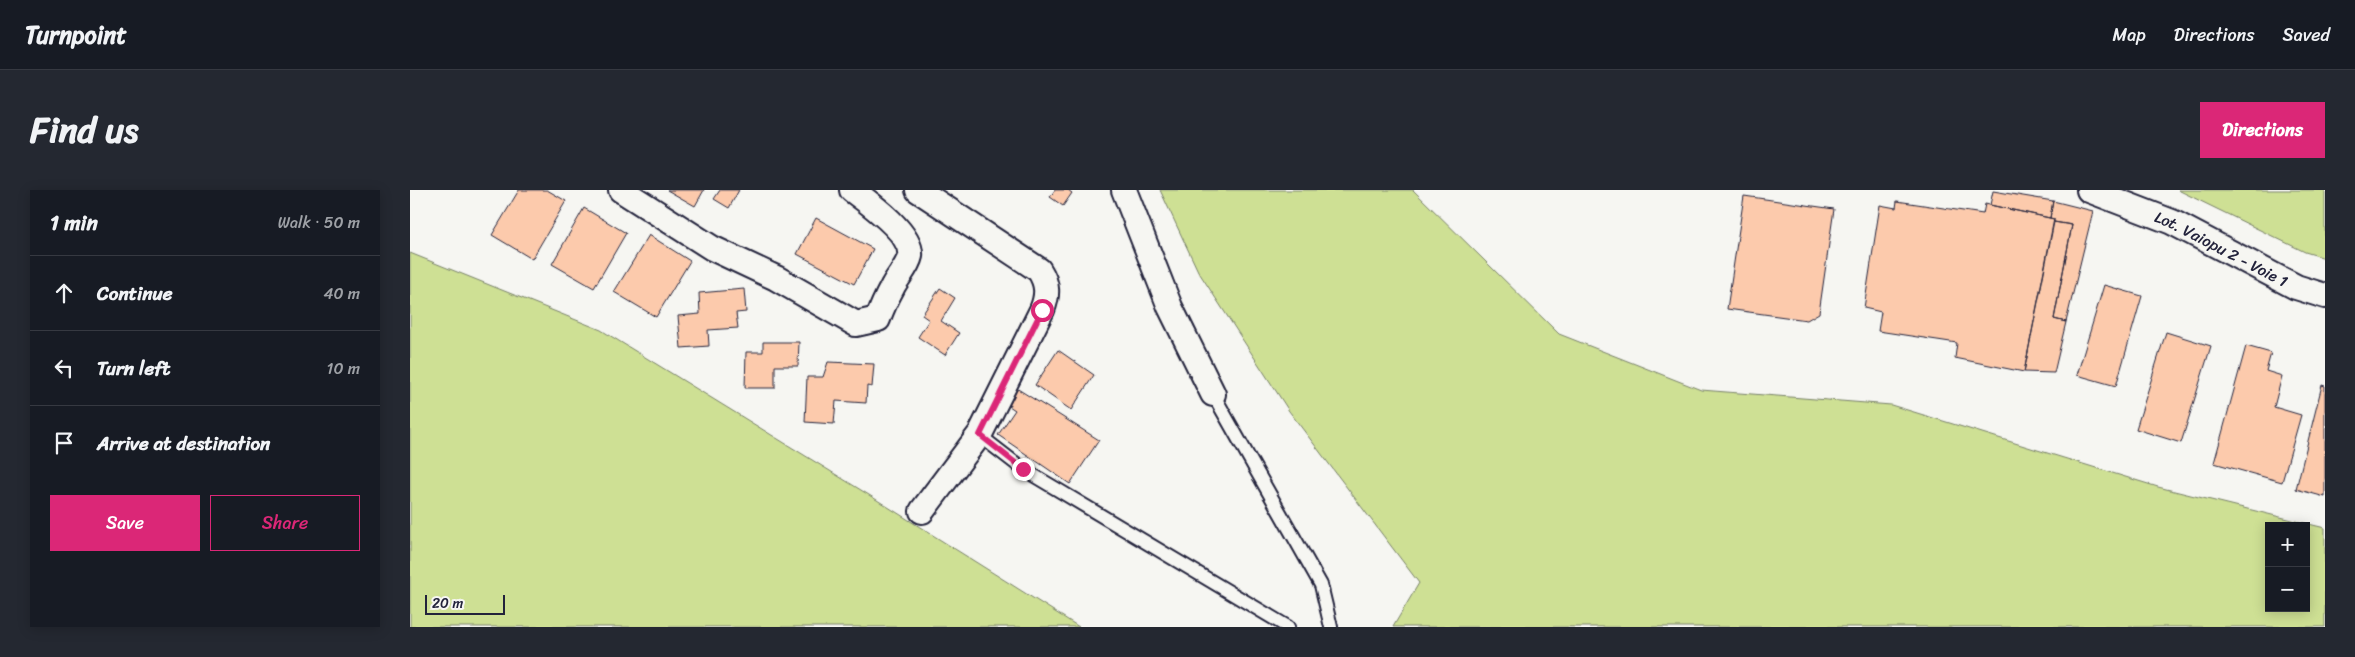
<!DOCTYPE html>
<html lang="en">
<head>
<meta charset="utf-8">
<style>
	:root { --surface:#171b24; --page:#242831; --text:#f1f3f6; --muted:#9ea1a6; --line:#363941; --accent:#db2777 }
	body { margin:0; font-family:Sriracha,sans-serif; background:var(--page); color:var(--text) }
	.controls { position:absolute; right:15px; bottom:15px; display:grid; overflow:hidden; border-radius:0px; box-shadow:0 2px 12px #0003 }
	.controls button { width:45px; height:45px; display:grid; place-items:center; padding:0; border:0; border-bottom:1px solid var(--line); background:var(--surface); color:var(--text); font:25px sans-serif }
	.scale { position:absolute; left:15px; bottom:12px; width:80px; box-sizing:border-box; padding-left:5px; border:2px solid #22223b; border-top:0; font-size:14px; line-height:18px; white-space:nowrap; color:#22223b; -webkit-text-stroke:4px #f6f6f2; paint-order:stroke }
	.stop { position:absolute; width:15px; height:15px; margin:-11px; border:4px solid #db2777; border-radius:50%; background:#fff }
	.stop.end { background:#db2777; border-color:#fff; box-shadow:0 1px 5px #0008 }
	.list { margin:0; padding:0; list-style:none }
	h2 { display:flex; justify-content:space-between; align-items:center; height:65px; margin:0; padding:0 20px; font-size:21px }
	h2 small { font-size:16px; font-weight:400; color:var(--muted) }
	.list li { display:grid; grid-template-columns:32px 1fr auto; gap:15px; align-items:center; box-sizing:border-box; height:75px; padding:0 20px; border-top:1px solid var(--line) }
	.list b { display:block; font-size:19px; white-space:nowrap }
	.list em { font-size:16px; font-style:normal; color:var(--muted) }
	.actions { display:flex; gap:10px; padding:15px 20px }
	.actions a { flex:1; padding:11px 0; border:1px solid var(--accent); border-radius:0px; text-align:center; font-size:18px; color:var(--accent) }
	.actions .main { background:var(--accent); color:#fff }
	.icon { flex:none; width:28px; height:28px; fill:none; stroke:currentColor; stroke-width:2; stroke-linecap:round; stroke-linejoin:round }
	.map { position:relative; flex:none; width:1915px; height:437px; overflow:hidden; border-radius:0px }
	header { display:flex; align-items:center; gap:30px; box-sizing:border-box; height:70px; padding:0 25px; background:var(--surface); border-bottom:1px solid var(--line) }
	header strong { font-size:24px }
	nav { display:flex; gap:28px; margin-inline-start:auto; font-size:18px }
	.intro { display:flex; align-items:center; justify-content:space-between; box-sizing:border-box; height:120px; padding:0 30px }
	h1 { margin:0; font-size:35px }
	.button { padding:12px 22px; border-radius:0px; background:var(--accent); color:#fff; font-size:18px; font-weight:700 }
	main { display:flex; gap:30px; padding:0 30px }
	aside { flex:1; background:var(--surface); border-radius:0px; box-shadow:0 2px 12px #0003 }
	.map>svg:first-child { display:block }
	.green { fill:#cee094; stroke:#788168; fill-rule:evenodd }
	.building { fill:#fccaac; stroke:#22223b }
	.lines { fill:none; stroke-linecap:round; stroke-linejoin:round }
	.lane-casing { stroke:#22223b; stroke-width:16 }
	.street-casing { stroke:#22223b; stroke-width:28 }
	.lane { stroke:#f6f6f2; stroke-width:12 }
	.street { stroke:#f6f6f2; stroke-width:24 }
	.route { stroke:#db2777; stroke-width:6 }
	.labels { text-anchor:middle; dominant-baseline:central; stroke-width:5; stroke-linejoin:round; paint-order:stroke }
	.street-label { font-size:16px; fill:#22223b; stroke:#f6f6f2 }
</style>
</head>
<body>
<header>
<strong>Turnpoint</strong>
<nav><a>Map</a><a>Directions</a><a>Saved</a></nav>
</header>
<div class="intro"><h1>Find us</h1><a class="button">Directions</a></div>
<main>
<aside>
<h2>1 min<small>Walk · 50 m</small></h2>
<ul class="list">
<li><svg class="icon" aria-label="ahead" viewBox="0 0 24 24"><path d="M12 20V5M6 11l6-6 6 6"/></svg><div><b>Continue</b></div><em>40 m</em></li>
<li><svg class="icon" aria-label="left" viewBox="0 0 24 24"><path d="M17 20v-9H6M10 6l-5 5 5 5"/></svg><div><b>Turn left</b></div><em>10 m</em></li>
<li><svg class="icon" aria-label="arrive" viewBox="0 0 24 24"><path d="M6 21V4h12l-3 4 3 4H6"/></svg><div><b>Arrive at destination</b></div></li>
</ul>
<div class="actions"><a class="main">Save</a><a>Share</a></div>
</aside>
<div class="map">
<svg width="1915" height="437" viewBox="0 0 1915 437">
	<rect width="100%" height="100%" fill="#f6f6f2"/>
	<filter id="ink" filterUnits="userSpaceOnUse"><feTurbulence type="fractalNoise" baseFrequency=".02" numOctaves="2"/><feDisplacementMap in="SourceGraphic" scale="10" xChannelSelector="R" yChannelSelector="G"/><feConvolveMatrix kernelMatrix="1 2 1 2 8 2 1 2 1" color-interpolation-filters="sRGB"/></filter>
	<g filter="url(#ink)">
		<path class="green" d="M750,0H1003L1149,144L1291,200L1481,215L1748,297L1915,338V437H983L1009,393L879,221L788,81ZM1859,336H1896V418H1859Z
			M1768,0H1915V68L1895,62Z
			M0,63L191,140L459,305L669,437H0Z"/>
		<path class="building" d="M109,0H137L156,11L122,69L82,45Z
			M257,0H294L285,16Z
			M310,0H329L319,18L304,9Z
			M645,0H658L662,3L653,16L640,7Z
			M1583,1L1643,11L1640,28L1580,15Z
			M1334,6L1424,19L1409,123L1397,130L1317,119Z
			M1487,11L1573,24L1575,14L1644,29L1614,182L1545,168L1547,153L1468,141L1471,122L1454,118L1470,15L1486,18Z
			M1643,11L1683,21L1656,132L1644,129L1662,35L1644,32V29L1640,28Z
			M174,18L216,43L184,98L142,74Z
			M406,28L463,59L444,94L387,64Z
			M1644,32L1662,35L1644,129L1656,132L1644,183L1614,182Z
			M239,45L280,71L246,127L204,102Z
			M1694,95L1732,106L1706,196L1667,185Z
			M530,98L545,108L531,131L549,143L535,165L508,147L519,130L512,125Z
			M334,99L336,122L326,123L328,138L298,140L299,156L271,158L268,126L290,124L289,103Z
			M1756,142L1801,156L1771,253L1726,239Z
			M353,152H389L388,176H365V198H335L336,162H353Z
			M1836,156L1861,163L1856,181L1872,186L1864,217L1891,225L1872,292L1804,273Z
			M648,160L684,185L661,220L625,195Z
			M418,172L464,174L462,197L457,196L456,213L426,211L424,234L395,232L397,187H413Z
			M1912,195L1915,196V307L1886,299Z
			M603,196L689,250L660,294L588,245L605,220L593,212Z"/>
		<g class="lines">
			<defs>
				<path id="lane" d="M803,204L911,395L921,437
					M570,244L569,245L613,279L878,437"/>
				<g id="street">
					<path d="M211,0L302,58L366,88L446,134L468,129C472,117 477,107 483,96C487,88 498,76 500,66C503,44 458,12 442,0"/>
					<path d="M508,0L629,80C638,94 638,105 632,120L570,244L512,321"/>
					<path d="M714,0L760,117L803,204"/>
					<path id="s1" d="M1679,0L1762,32L1886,97L1915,106"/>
				</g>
			</defs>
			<use href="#lane" class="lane-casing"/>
			<use href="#street" class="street-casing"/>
			<use href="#lane" class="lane"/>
			<use href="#street" class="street"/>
		</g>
	</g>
	<g class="lines" filter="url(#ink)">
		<path class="route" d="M613,279L570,245L632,120"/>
	</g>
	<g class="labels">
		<g class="street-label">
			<text stroke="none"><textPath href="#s1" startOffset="145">Lot. Vaiopu 2 - Voie 1</textPath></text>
		</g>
	</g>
</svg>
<div class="controls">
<button>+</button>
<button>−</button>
</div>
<div class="scale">20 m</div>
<div class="stop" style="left:632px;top:120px"></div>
<div class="stop end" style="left:613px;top:279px"></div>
</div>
</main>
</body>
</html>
